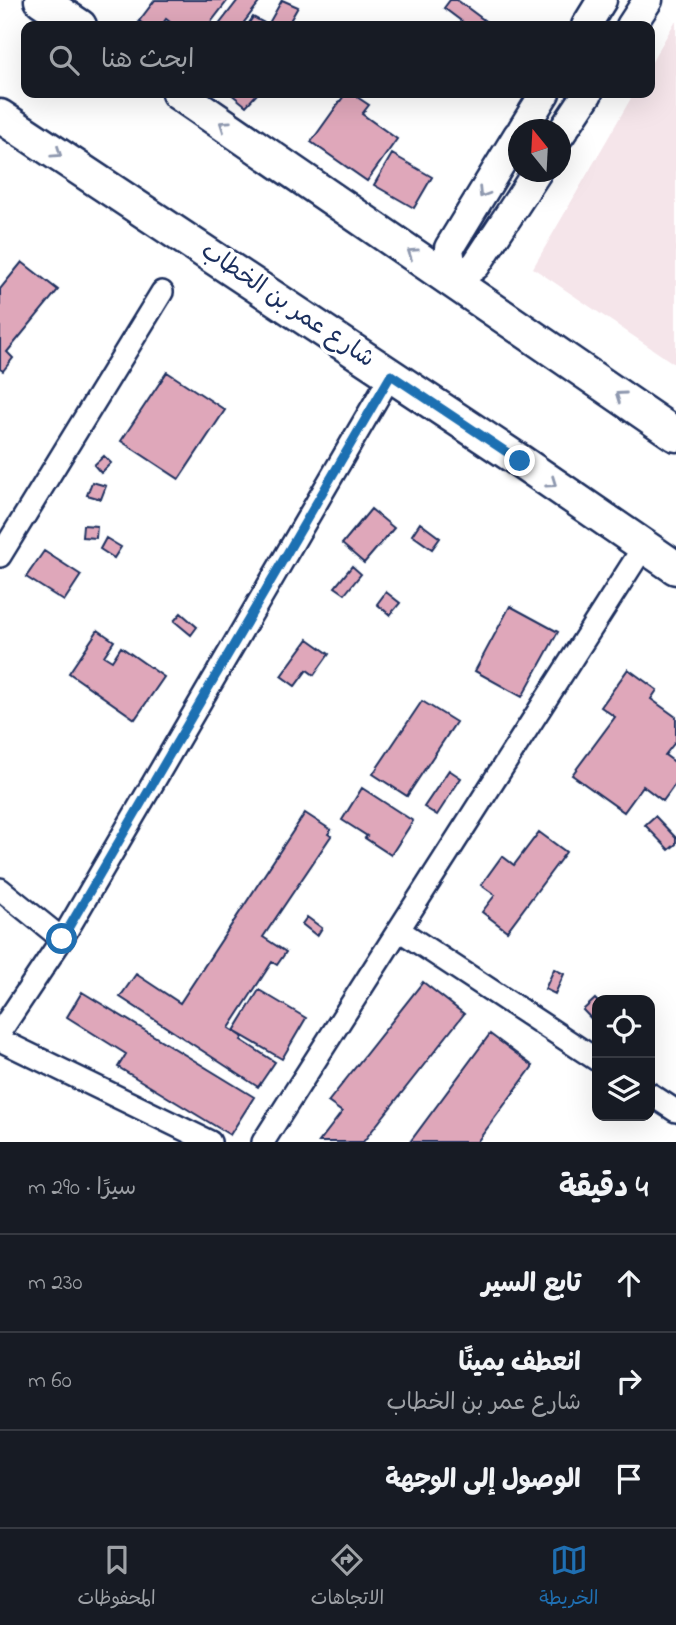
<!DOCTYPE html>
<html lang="ar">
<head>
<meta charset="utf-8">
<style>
	:root { --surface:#171b24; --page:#20242c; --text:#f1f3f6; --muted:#9ea1a6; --line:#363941; --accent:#1f6fb2 }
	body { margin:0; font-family:"Indie Flower","Playpen Sans Arabic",sans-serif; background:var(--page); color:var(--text); direction:rtl }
	.controls { position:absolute; right:21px; bottom:21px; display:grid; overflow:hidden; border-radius:14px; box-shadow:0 7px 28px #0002 }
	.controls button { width:63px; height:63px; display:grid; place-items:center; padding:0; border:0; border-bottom:2px solid var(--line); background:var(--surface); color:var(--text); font:35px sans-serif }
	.compass { position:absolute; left:508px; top:119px; width:63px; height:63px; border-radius:50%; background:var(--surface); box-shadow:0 7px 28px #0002; rotate:342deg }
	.stop { position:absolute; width:21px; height:21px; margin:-16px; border:5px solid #1f6fb2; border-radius:50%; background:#fff }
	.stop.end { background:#1f6fb2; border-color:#fff; box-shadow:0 2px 7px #0008 }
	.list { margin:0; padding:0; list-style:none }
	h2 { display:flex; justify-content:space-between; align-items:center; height:91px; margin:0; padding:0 28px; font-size:30px }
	h2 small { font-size:23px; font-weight:400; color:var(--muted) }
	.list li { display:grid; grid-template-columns:46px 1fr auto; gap:21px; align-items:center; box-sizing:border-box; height:98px; padding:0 28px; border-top:2px solid var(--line) }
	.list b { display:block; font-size:26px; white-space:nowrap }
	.list p { margin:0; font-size:23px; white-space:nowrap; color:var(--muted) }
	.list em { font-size:23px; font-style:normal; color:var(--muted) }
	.icon { flex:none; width:38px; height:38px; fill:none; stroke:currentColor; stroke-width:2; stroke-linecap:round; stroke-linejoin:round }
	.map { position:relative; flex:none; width:676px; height:1142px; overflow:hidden; direction:ltr }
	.search { position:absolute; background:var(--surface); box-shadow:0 7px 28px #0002; left:21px; right:21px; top:21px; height:77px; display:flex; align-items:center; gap:18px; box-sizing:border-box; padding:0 24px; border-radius:14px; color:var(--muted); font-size:26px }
	.sheet { height:385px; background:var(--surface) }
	nav { display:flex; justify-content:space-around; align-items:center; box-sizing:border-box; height:98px; border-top:2px solid var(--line); background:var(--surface); font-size:19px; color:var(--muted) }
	nav a { display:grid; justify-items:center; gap:4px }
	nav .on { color:var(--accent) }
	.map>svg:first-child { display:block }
	.built { fill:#f5e5ea }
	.building { fill:#dfa7ba; stroke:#1b2f5e; stroke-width:2 }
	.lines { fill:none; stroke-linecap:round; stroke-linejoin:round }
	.street-casing { stroke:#1b2f5e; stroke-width:26 }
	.secondary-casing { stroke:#1b2f5e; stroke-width:33 }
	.primary-casing { stroke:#1b2f5e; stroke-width:37 }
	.street { stroke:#fff; stroke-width:21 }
	.secondary { stroke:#fff; stroke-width:28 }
	.primary { stroke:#fff; stroke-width:32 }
	.oneway { stroke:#8d97ae }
	.route { stroke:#1f6fb2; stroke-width:9 }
	.labels { text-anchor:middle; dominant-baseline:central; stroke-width:7; stroke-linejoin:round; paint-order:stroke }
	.street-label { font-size:24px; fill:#1b2f5e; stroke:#fff }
</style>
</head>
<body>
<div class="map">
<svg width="676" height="1142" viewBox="0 0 676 1142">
	<rect width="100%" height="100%" fill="#fff"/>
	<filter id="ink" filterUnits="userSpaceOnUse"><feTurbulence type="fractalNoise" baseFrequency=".0143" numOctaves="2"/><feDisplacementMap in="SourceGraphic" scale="14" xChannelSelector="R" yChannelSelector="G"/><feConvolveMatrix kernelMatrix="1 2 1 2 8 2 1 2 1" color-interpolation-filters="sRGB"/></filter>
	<g filter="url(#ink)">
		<path class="built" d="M676,20V365L533,268L634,93H650V65Z"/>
		<path class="building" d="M155,0H228L208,26H175L166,19L161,26H146L139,21Z
			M238,0H261L242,25L243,26H218Z
			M282,0L298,7L287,26H247L253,17L268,25Z
			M450,0H457L492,26H468L444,8Z
			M230,93H258L246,106Z
			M346,93H351L369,105L362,114L397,139L367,181L311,142Z
			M392,154L432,177L414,208L374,185Z
			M22,262L58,290L7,352L13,358L3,371L0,369V289Z
			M167,372L225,410L179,479L121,441Z
			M104,456L111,463L101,473L94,465Z
			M92,482L106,486L101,499L87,495Z
			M371,509L394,528L364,563L342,544Z
			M420,523L440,538L432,549L412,535Z
			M83,525L97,526L96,538L82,537Z
			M106,538L121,547L114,558L100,549Z
			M44,551L81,575L64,601L26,577Z
			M352,566L361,574L345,594L335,587Z
			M386,592L400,603L390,615L377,604Z
			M510,606L558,632L522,697L475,671Z
			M181,613L197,627L191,635L174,621Z
			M98,630L114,641L104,656L112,661L121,647L164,677L135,719L69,673Z
			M308,639L329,654L314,675L307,670L295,686L281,676Z
			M628,669L657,690L651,699L676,717V741L665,755L676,763V783L663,801L643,786L624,812L572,775L615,717L601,707Z
			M422,701L456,722L407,796L373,774Z
			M449,770L461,778L437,815L424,807Z
			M362,788L413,821L391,855L365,838L367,836L342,820Z
			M305,813L331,830L328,834L331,836L263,937L286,952L277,965L272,962L229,1028L243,1037L241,1040L275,1062L258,1087L120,997L136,974L180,1003Z
			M655,816L676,838V844L669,850L645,825Z
			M539,832L566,852L507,931L482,912L495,895L481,885L502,856L514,865Z
			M307,917L322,928L317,936L302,924Z
			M554,969L564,974L555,994L545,989Z
			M423,982L464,1014L363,1142H319L342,1112L328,1102Z
			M259,990L306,1018L282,1059L234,1031Z
			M82,992L254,1097L230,1135L118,1067L126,1054L67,1017Z
			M595,999L597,1001V1025L583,1010Z
			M490,1034L533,1066L477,1142H410Z"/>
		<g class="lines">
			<defs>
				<path id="street" d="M0,556L162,292
					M0,889L62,939
					M399,930L597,1060
					M0,1032L62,939L391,375
					M0,1040L210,1142
					M650,1094L676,1111
					M263,1142L644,546"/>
				<path id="secondary" d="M586,26L602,0
					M631,26L648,0
					M522,130L545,93
					M518,135L449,248L453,281L476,265L537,172
					M560,135L588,93"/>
				<path id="primary" d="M41,0L80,26
					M178,93L676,435
					M0,116L520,461L676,568"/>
			</defs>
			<use href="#street" class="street-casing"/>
			<use href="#secondary" class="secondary-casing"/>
			<use href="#primary" class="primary-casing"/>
			<use href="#street" class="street"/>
			<use href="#secondary" class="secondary"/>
			<use href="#primary" class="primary"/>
		</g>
		<defs><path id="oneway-chevron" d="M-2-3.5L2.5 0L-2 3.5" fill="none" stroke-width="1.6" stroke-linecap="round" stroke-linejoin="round" transform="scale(1.75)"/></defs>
		<g class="oneway">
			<use href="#oneway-chevron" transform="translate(224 125) rotate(-146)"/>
			<use href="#oneway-chevron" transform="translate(57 153) rotate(34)"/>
			<use href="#oneway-chevron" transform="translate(483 193) rotate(122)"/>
			<use href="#oneway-chevron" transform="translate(412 253) rotate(-146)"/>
			<use href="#oneway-chevron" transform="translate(620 396) rotate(-145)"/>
			<use href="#oneway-chevron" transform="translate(552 483) rotate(35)"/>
		</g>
	</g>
	<g class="lines" filter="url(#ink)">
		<path class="route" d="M62,939L391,375L520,461"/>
	</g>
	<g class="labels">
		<g class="street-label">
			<text transform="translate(287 306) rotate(34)">شارع عمر بن الخطاب</text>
		</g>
	</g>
</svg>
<div class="controls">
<button><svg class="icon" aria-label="locate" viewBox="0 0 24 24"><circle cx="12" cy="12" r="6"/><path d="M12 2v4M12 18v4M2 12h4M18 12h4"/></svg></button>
<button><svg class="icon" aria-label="layers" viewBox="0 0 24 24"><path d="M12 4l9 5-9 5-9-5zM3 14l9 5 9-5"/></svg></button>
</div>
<svg class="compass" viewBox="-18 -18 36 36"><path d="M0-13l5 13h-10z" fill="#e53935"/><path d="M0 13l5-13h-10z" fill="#9ea1a6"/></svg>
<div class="stop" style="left:62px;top:939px"></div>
<div class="stop end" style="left:520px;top:461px"></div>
<div class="search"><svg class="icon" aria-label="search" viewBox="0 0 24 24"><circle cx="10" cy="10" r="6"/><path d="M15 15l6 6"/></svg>ابحث هنا</div>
</div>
<section class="sheet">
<h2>4 دقيقة<small>سيرًا · 290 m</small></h2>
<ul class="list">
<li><svg class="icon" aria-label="ahead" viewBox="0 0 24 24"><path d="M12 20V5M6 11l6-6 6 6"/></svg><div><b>تابع السير</b></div><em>230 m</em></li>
<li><svg class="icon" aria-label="right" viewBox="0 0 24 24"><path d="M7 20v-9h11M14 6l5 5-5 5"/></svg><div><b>انعطف يمينًا</b><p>شارع عمر بن الخطاب</p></div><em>60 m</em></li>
<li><svg class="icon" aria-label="arrive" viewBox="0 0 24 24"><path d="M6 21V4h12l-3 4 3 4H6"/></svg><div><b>الوصول إلى الوجهة</b></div></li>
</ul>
</section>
<nav>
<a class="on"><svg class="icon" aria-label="map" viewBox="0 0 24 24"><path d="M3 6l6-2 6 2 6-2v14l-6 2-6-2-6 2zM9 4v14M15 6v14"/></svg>الخريطة</a>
<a><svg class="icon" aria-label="directions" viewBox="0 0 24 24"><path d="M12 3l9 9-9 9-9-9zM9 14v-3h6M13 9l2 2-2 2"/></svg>الاتجاهات</a>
<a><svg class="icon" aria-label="saved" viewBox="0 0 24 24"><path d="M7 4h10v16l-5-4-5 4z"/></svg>المحفوظات</a>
</nav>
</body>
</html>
